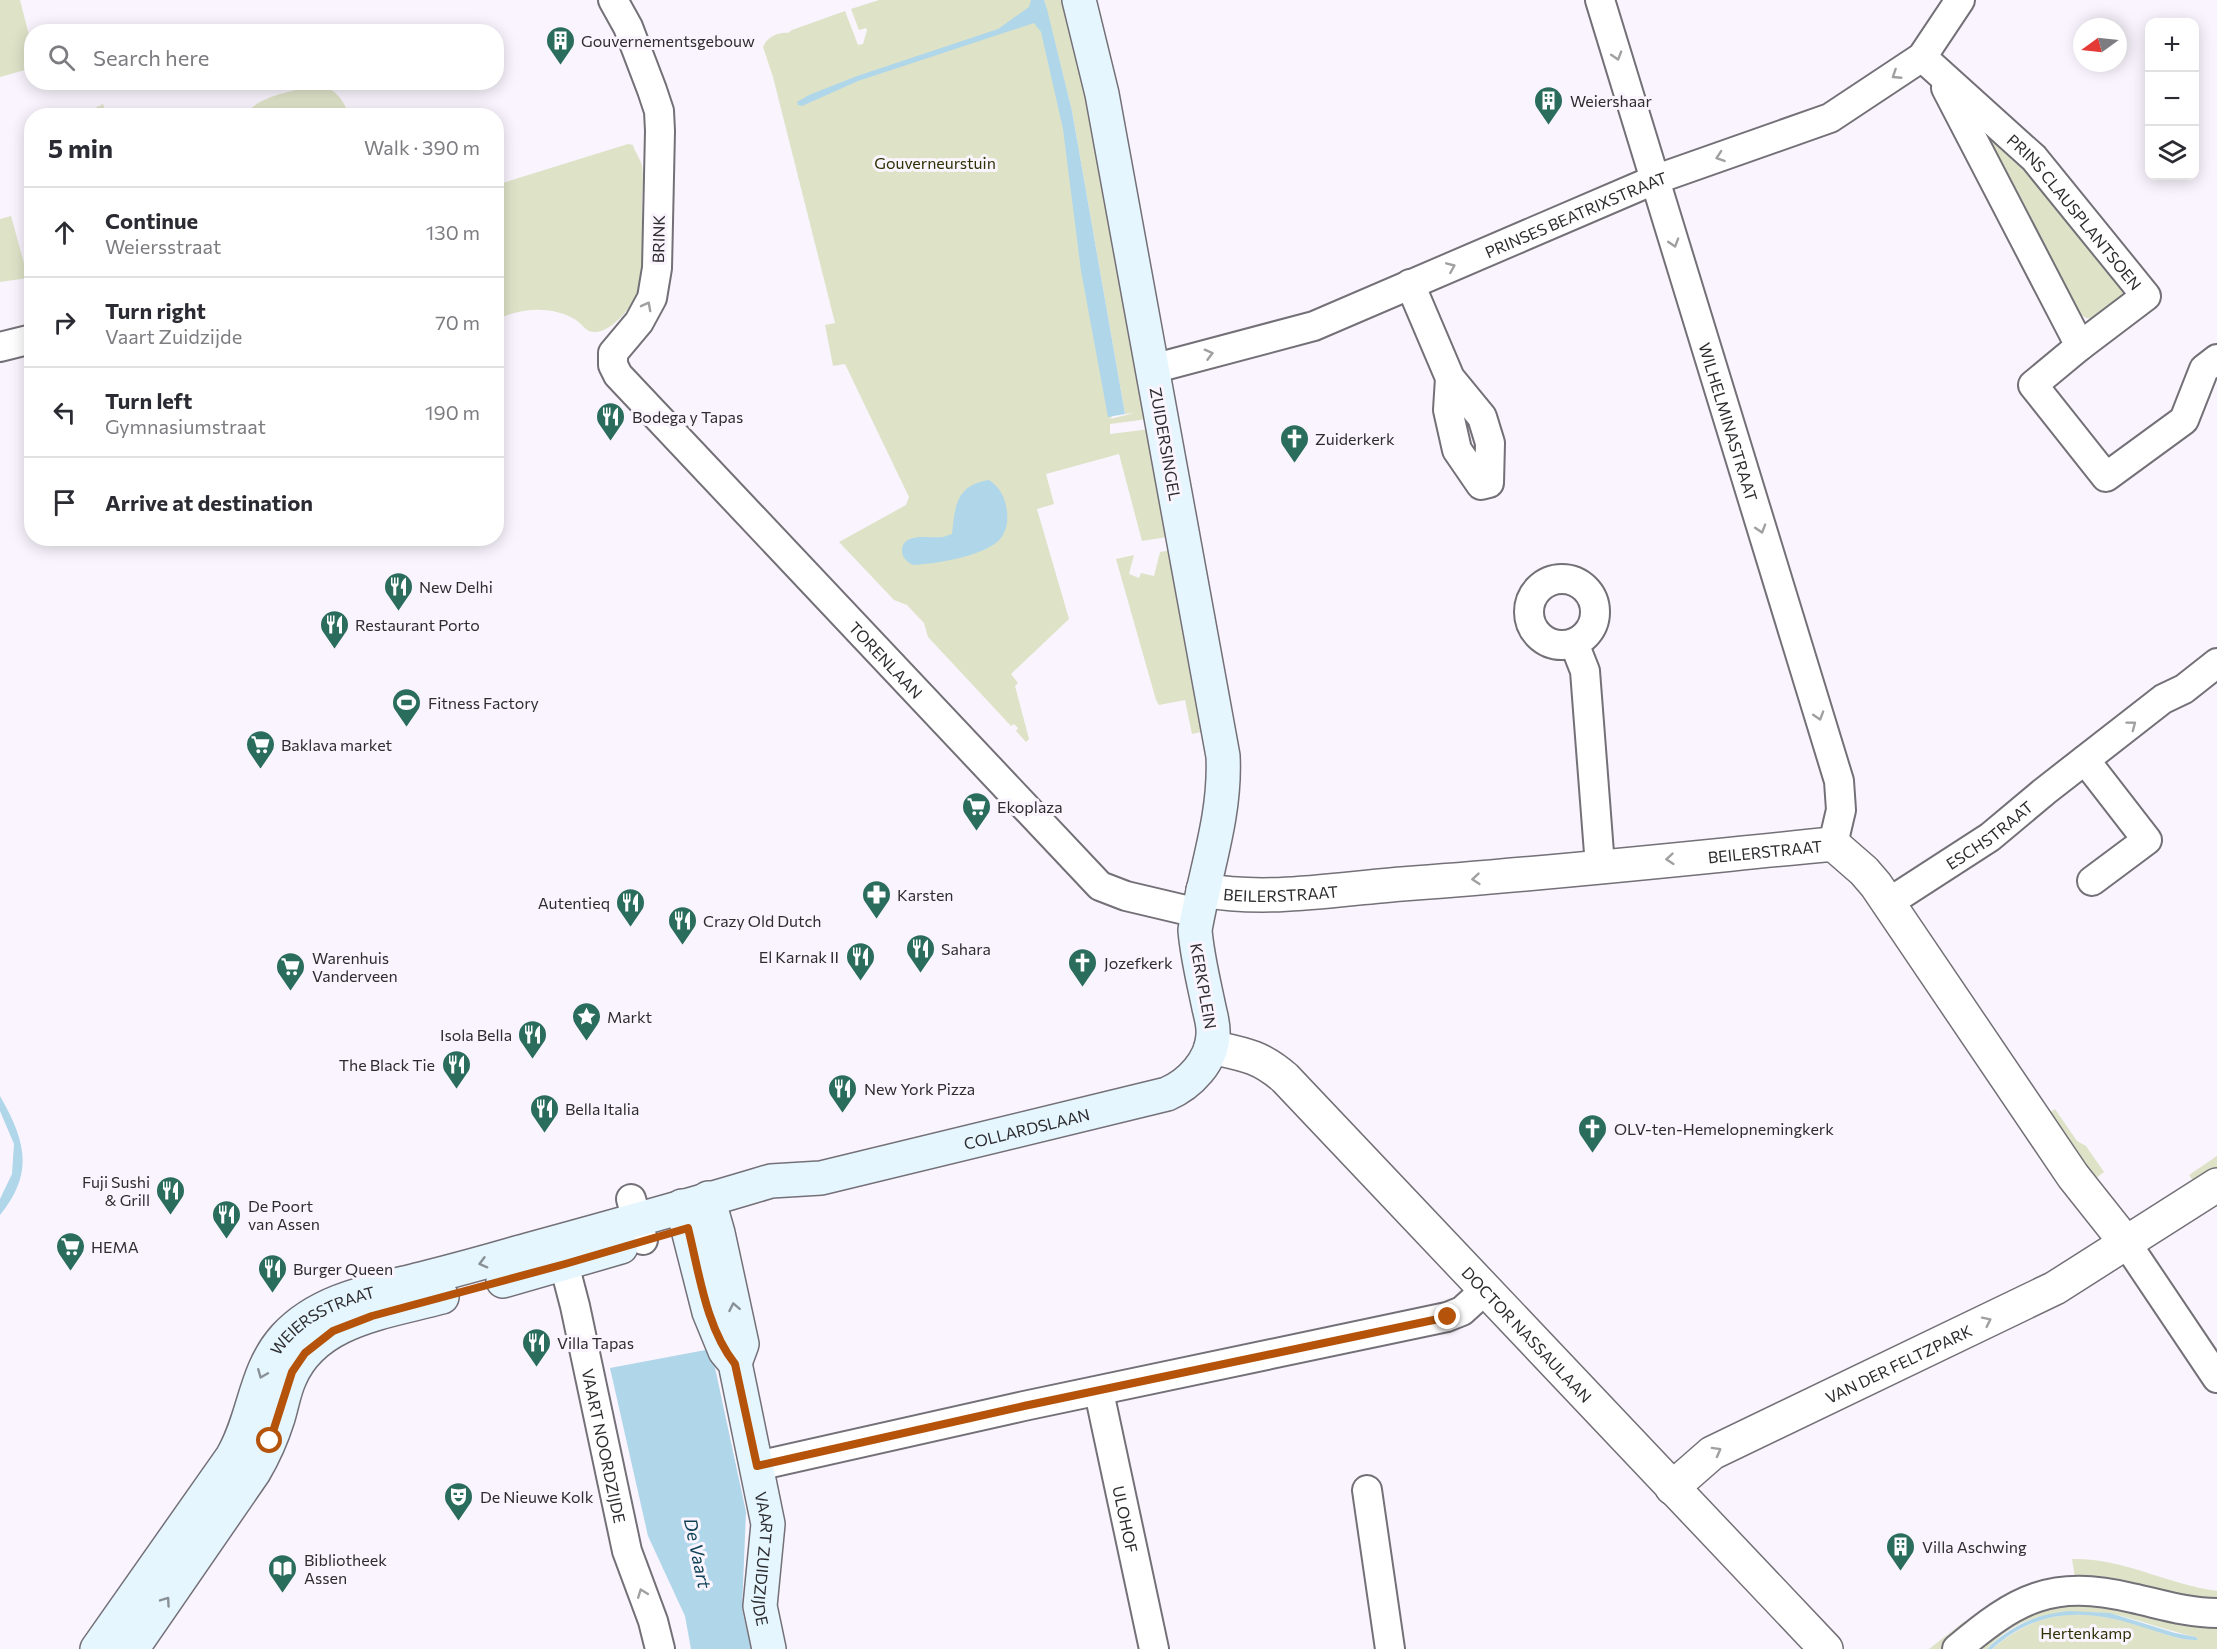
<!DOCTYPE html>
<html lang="en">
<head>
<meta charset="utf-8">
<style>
	:root { --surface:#fff; --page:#f2f2f3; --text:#2b2b33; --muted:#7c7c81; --line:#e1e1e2 }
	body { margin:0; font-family:Commissioner,sans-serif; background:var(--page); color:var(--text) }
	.controls { position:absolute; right:18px; top:18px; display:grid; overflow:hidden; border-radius:12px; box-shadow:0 3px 15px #0003 }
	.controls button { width:54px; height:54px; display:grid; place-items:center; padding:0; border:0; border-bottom:2px solid var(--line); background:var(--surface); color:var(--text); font:30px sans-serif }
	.compass { position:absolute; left:2073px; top:18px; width:54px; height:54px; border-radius:50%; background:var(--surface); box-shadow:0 3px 15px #0003; rotate:255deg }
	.stop { position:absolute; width:18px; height:18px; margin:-14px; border:4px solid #b45309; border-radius:50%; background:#fff }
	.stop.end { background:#b45309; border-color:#fff; box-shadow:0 2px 6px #0008 }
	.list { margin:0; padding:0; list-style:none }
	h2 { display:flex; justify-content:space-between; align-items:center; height:78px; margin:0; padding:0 24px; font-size:26px }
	h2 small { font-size:20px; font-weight:400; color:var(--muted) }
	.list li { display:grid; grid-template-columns:39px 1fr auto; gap:18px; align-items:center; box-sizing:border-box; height:90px; padding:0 24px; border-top:2px solid var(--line) }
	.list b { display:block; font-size:22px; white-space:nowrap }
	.list p { margin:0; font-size:20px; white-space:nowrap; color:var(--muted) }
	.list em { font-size:20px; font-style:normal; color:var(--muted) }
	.icon { flex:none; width:33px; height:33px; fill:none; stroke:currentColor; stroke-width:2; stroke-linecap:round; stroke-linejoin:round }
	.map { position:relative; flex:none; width:2217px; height:1649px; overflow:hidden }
	.search { position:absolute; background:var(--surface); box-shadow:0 3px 15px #0003; left:24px; top:24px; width:480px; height:66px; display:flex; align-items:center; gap:15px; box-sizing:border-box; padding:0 21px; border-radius:24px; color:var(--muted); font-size:22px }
	.panel { position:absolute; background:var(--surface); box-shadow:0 3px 15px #0003; left:24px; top:108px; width:480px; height:438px; border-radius:24px }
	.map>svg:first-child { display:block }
	.green { fill:#dee3c8 }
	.water { fill:#b0d6ea }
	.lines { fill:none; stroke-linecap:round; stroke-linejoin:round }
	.minor-casing { stroke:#747077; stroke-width:32 }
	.tertiary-casing { stroke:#747077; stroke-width:36 }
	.secondary-casing { stroke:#747077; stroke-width:36 }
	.minor { stroke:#fff; stroke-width:28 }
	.tertiary { stroke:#fff; stroke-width:33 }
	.secondary { stroke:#e5f6fe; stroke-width:33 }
	.oneway { stroke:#a0a0a1 }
	.oneway2 { stroke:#899196 }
	.route { stroke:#b45309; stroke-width:8 }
	.labels { text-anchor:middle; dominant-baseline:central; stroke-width:6; stroke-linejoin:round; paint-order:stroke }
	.poi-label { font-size:16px; fill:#2d2c2f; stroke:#f9f4fd; text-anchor:start }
	.park-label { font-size:16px; fill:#2d3104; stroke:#f9f4fd }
	.street-label { font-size:16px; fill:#2d2c2f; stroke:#f9f4fd }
	.water-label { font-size:18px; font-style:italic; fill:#104257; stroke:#f9f4fd }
</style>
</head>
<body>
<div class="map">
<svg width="2217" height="1649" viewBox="0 0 2217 1649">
	<rect width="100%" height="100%" fill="#f9f4fd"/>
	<path class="green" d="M0,0H20L31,43L26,45L32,68L0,77Z
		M879,0H1036L1047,37L1117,411L1110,419L1134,413L1125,414L1072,111L1044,0H1066L1071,15L1148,419L1110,424V434L1150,429L1167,537L1142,541L1119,454L1046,474L1054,504L1037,509L1069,619L1011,674L1018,683L1015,686L1029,739L1026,742L1016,731L1018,728L1014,724L1011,726L928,637L924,623L907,605L894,600L839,542L906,505L909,497L845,364L833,366L825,325L835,323L773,77L763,47C767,37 778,32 788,33L792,30L845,11L858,45L863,44L867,30L866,28L859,30L851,9Z
		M315,85C333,85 344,100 349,115H246C256,96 295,91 315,85Z
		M103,104L107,115H82Z
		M1991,142L2009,145L2124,288V295L2097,320L2086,318L2074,310L1989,148Z
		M628,144L633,145C635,153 641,159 642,166C644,178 642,192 642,203C642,228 646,262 640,286C636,302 613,333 594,332C586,332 582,324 576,320C551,305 522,308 497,319L496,185Z
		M11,216L28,278L0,282V219Z
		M1172,550L1205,731L1192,734L1185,700L1159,705L1156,700L1116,559L1134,555L1129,574L1139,578L1141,573L1154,576L1160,552Z
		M2055,1109L2077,1141L2086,1146L2104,1172L2096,1178L2049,1113Z
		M2217,1156V1167L2194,1182L2189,1175Z
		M2072,1559C2123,1558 2167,1584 2217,1591V1605L2181,1602L2178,1594L2119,1579L2083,1575L2076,1583Z
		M2066,1599L2217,1621V1649H1992C2041,1607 2085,1608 2144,1627C2161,1632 2180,1641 2198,1640L2196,1637C2172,1632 2149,1623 2125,1617C2095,1609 2047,1610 2020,1624C2007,1630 1997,1639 1987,1649H1968L1989,1633Z
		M1965,1621L1968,1630L1944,1649H1929Z"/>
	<path class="water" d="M1031,0H1044L1047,9L1072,111L1125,414L1108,417L1081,271L1063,129L1041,32L1034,23L858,81L802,106L798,105L797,102L809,95L857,76L998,29L1029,7Z
		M989,480C1000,487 1005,497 1007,511C1008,521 1007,530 1001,538C987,556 934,564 913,565C907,562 902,557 902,551C902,531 932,539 943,537C944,537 951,534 952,534C955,506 956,485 989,480Z
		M0,1096C25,1140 35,1172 0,1215V1199L12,1174L14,1144L0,1111Z
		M711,1349L746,1512L742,1609L751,1649H691L685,1616L648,1536L610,1368Z
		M2069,1611L2110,1613L2175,1633L2196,1637L2198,1640C2178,1641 2158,1631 2139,1626C2085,1608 2036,1609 1992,1649H1987C2011,1626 2036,1614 2069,1611Z"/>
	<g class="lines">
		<defs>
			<g id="minor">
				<path id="s1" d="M613,0L628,27L652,90L659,111L660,131L657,268L652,298L639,322L613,353V365L618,375L1100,886L1126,896L1198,913"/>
				<path id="s2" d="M1600,0L1839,781L1841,810L1833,844"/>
				<path id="s3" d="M1922,57L2034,158L2146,296L2080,346L2033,385L2106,477L2184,420L2204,369L2217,359"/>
				<path d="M1946,88L2080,346"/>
				<path d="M1410,284L1450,378L1448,410L1457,450L1481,485L1489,483L1490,443L1482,417L1450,378"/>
				<path d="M0,347L32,339"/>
				<path id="s4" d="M1152,369L1314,326L1654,180L1830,118L1922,57L1960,0"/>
				<circle cx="1562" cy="612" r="33"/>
				<path d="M1574,643L1585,671L1600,866"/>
				<path d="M2085,760L2147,840L2092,881"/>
				<path id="s5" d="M1888,903L1990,837L2045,791L2163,699L2184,689L2217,663"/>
				<path d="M631,1199L643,1240"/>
				<path id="s6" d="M558,1241L575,1306L627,1551L653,1621L660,1649"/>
				<path d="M2127,1244L2217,1378"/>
				<path id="s7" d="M1099,1392L1154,1649"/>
				<path d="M757,1466L1024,1406L1447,1317L1462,1311L1485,1290"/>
				<path d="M1367,1490L1390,1649"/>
				<path d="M1957,1649C2017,1598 2052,1579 2132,1598C2160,1604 2187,1613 2217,1613"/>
			</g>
			<g id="tertiary">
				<path id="s8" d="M1203,890C1268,902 1337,889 1402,884C1546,874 1690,858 1833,844L1864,871L1876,885L2073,1176L2127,1244"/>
				<path id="s9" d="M1211,1047C1243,1054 1260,1056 1285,1078L1826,1649"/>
				<path id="s10" d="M1672,1488L1712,1453L2055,1288L2217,1185"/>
			</g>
			<g id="secondary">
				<path d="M708,1198L718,1233L742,1344L735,1363"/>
				<path id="s11" d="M682,1206L709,1312L725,1351L735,1363L768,1524L760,1606L769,1649"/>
				<path d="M503,1281L621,1247"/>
				<path id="s12" d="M97,1649L232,1457C255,1418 254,1371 285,1337C320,1299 373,1291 421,1279C452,1271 482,1263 513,1254C593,1232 674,1210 754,1186L771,1181L821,1178L1167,1094C1190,1084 1212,1061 1213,1035C1214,1024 1210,1014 1208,1003C1203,979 1197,955 1195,930C1205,872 1226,816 1223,756L1102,94L1079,0"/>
				<path d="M132,1649L254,1472C264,1455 272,1437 278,1418C282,1405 284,1391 290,1378C315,1319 387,1312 442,1297"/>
			</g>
		</defs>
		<use href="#minor" class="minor-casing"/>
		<use href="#tertiary" class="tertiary-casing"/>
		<use href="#secondary" class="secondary-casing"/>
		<use href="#minor" class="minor"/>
		<use href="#tertiary" class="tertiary"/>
		<use href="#secondary" class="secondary"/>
	</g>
	<defs><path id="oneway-chevron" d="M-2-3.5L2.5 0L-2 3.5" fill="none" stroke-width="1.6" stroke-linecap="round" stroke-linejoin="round" transform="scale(1.5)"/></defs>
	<g class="oneway">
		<use href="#oneway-chevron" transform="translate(1617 56) rotate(73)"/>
		<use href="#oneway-chevron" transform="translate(1896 75) rotate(147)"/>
		<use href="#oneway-chevron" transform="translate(1720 157) rotate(161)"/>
		<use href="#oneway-chevron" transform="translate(1674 243) rotate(73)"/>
		<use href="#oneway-chevron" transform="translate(1451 267) rotate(-23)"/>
		<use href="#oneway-chevron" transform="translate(647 306) rotate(-62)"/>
		<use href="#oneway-chevron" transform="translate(1209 354) rotate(-15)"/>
		<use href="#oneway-chevron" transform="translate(1761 529) rotate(73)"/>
		<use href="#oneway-chevron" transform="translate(1819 716) rotate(73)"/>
		<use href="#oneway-chevron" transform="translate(2132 725) rotate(-37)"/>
		<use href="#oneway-chevron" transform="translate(1670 859) rotate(175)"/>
		<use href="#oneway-chevron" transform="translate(1476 879) rotate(175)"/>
		<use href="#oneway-chevron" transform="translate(1987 1321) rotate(-26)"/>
		<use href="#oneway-chevron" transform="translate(1717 1451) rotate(-29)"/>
		<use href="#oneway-chevron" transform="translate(642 1593) rotate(-111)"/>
	</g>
	<g class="oneway2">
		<use href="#oneway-chevron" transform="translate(483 1263) rotate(165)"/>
		<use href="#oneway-chevron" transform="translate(734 1307) rotate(-101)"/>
		<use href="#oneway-chevron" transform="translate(262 1374) rotate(112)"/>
		<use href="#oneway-chevron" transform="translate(166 1601) rotate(-55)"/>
	</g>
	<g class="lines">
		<path class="route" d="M270,1441L292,1372L305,1353L333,1331L372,1316L565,1264L688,1228C699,1272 706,1328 735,1364L757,1466L1024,1406L1448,1317"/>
	</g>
	<defs>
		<symbol id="building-pin" viewBox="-11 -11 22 30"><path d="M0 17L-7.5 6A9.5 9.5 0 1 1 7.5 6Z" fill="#2b6d5d" stroke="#f9f4fd"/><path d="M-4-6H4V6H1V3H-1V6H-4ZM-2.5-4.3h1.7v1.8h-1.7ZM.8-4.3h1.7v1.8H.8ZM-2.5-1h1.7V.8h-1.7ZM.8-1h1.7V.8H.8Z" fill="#fff"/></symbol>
		<symbol id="restaurant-pin" viewBox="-11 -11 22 30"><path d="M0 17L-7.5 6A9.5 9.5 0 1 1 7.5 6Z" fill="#2b6d5d" stroke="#f9f4fd"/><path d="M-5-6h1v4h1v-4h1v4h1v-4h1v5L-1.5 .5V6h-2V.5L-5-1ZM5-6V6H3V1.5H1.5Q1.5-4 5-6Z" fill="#fff"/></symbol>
		<symbol id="church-pin" viewBox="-11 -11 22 30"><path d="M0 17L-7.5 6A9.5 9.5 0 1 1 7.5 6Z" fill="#2b6d5d" stroke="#f9f4fd"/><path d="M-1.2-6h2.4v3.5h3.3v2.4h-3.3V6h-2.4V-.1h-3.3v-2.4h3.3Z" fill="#fff"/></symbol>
		<symbol id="stadium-pin" viewBox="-11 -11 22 30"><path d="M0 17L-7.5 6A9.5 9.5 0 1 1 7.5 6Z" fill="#2b6d5d" stroke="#f9f4fd"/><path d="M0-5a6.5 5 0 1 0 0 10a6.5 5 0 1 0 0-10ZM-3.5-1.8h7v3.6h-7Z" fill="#fff"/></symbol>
		<symbol id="supermarket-pin" viewBox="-11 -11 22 30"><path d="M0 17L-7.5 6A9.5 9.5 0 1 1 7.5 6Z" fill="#2b6d5d" stroke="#f9f4fd"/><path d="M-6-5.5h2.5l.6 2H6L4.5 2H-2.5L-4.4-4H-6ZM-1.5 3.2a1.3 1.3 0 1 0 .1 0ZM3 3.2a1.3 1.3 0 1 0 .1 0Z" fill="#fff"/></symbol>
		<symbol id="pharmacy-pin" viewBox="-11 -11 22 30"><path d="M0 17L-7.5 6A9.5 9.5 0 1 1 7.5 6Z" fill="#2b6d5d" stroke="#f9f4fd"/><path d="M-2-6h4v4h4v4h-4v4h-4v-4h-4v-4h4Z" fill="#fff"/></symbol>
		<symbol id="sight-pin" viewBox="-11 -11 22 30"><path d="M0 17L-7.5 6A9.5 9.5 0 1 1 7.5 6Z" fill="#2b6d5d" stroke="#f9f4fd"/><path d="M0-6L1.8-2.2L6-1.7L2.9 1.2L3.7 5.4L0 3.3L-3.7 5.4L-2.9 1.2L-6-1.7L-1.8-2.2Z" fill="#fff"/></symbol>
		<symbol id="theatre-pin" viewBox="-11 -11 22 30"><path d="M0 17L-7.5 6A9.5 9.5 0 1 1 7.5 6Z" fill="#2b6d5d" stroke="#f9f4fd"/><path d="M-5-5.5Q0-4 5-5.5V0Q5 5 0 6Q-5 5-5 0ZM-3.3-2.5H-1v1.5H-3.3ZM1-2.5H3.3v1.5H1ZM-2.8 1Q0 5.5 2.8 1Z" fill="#fff"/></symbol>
		<symbol id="library-pin" viewBox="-11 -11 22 30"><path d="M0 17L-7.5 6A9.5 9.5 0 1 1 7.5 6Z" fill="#2b6d5d" stroke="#f9f4fd"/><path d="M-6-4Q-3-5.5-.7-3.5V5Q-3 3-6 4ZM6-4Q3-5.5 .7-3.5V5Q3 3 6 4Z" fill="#fff"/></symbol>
	</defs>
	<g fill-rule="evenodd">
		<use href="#building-pin" x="544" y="24" width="33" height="45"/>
		<use href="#building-pin" x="1532" y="84" width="33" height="45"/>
		<use href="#restaurant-pin" x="594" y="400" width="33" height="45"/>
		<use href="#church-pin" x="1278" y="422" width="33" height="45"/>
		<use href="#restaurant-pin" x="382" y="570" width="33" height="45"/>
		<use href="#restaurant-pin" x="318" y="608" width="33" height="45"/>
		<use href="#stadium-pin" x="390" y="686" width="33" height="45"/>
		<use href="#supermarket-pin" x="244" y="728" width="33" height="45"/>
		<use href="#supermarket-pin" x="960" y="790" width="33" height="45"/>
		<use href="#pharmacy-pin" x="860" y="878" width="33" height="45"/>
		<use href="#restaurant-pin" x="614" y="886" width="33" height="45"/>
		<use href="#restaurant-pin" x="666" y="904" width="33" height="45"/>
		<use href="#restaurant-pin" x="904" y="932" width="33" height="45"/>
		<use href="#restaurant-pin" x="844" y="940" width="33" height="45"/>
		<use href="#church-pin" x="1066" y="946" width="33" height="45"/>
		<use href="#supermarket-pin" x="274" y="950" width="33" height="45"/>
		<use href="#sight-pin" x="570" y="1000" width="33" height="45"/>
		<use href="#restaurant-pin" x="516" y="1018" width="33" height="45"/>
		<use href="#restaurant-pin" x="440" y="1048" width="33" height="45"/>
		<use href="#restaurant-pin" x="826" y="1072" width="33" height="45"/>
		<use href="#restaurant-pin" x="528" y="1092" width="33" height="45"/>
		<use href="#church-pin" x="1576" y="1112" width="33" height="45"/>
		<use href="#restaurant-pin" x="154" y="1174" width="33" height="45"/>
		<use href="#restaurant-pin" x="210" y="1198" width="33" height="45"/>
		<use href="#supermarket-pin" x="54" y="1230" width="33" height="45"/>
		<use href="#restaurant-pin" x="256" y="1252" width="33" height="45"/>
		<use href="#restaurant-pin" x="520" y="1326" width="33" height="45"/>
		<use href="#theatre-pin" x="442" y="1480" width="33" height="45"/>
		<use href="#building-pin" x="1884" y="1530" width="33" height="45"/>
		<use href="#library-pin" x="266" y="1552" width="33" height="45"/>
	</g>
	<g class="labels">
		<g class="poi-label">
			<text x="581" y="40">Gouvernementsgebouw</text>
			<text x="1570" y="100">Weiershaar</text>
			<text x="632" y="416">Bodega y Tapas</text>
			<text x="1315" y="438">Zuiderkerk</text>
			<text x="419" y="586">New Delhi</text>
			<text x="355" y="624">Restaurant Porto</text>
			<text x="428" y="702">Fitness Factory</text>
			<text x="281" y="744">Baklava market</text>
			<text x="997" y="806">Ekoplaza</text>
			<text x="897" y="894">Karsten</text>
			<text x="610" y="902" text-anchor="end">Autentieq</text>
			<text x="703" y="920">Crazy Old Dutch</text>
			<text x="941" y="948">Sahara</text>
			<text x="839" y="956" text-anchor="end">El Karnak II</text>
			<text x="312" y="957">Warenhuis<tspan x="312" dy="18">Vanderveen</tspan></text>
			<text x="1104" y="962">Jozefkerk</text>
			<text x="607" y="1016">Markt</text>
			<text x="512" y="1034" text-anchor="end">Isola Bella</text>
			<text x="435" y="1064" text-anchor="end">The Black Tie</text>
			<text x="864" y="1088">New York Pizza</text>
			<text x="565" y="1108">Bella Italia</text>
			<text x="1614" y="1128">OLV-ten-Hemelopnemingkerk</text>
			<text x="150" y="1181" text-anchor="end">Fuji Sushi<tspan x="150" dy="18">&amp; Grill</tspan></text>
			<text x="248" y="1205">De Poort<tspan x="248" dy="18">van Assen</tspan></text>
			<text x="91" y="1246">HEMA</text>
			<text x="293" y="1268">Burger Queen</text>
			<text x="557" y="1342">Villa Tapas</text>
			<text x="480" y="1496">De Nieuwe Kolk</text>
			<text x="1922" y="1546">Villa Aschwing</text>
			<text x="304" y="1559">Bibliotheek<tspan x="304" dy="18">Assen</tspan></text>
		</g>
		<g class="park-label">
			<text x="935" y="162">Gouverneurstuin</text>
			<text x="2086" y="1632">Hertenkamp</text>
		</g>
		<g class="street-label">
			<text stroke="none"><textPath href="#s3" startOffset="218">PRINS CLAUSPLANTSOEN</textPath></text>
			<text stroke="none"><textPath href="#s4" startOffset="452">PRINSES BEATRIXSTRAAT</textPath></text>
			<text transform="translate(658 239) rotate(-89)">BRINK</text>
			<text stroke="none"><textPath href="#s2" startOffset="441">WILHELMINASTRAAT</textPath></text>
			<text transform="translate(1166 444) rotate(80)">ZUIDERSINGEL</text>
			<text stroke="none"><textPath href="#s1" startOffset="790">TORENLAAN</textPath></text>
			<text stroke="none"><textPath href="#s5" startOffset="122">ESCHSTRAAT</textPath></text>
			<text stroke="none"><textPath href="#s8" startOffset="564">BEILERSTRAAT</textPath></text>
			<text stroke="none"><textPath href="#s8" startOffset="78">BEILERSTRAAT</textPath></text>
			<text transform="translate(1204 986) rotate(80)">KERKPLEIN</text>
			<text stroke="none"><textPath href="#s12" startOffset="1142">COLLARDSLAAN</textPath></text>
			<text stroke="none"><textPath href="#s12" startOffset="408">WEIERSSTRAAT</textPath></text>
			<text stroke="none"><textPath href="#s9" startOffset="434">DOCTOR NASSAULAAN</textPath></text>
			<text stroke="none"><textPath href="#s10" startOffset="260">VAN DER FELTZPARK</textPath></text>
			<text stroke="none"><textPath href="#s6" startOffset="210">VAART NOORDZIJDE</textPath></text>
			<text stroke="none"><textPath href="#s7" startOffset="130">ULOHOF</textPath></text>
			<text stroke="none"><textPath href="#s11" startOffset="366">VAART ZUIDZIJDE</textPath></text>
		</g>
		<g class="water-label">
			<text transform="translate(698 1553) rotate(78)">De Vaart</text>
		</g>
	</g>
</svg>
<div class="controls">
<button>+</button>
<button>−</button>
<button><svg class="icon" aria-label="layers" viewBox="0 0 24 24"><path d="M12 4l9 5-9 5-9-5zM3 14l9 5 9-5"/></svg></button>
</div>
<svg class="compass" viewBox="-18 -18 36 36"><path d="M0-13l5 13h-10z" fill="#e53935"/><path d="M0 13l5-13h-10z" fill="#7c7c81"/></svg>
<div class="stop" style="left:270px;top:1441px"></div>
<div class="stop end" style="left:1448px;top:1317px"></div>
<div class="search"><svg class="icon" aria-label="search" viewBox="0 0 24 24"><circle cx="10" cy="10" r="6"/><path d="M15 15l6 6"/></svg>Search here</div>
<section class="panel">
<h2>5 min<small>Walk · 390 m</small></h2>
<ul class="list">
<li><svg class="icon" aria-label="ahead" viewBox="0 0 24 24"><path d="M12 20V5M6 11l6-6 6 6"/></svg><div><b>Continue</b><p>Weiersstraat</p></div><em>130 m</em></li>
<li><svg class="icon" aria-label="right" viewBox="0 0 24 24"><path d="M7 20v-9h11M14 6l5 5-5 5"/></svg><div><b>Turn right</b><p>Vaart Zuidzijde</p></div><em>70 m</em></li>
<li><svg class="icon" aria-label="left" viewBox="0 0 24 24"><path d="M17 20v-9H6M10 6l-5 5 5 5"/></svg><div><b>Turn left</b><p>Gymnasiumstraat</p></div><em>190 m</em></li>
<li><svg class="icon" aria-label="arrive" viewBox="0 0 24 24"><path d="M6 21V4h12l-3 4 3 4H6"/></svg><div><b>Arrive at destination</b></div></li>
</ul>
</section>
</div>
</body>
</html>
